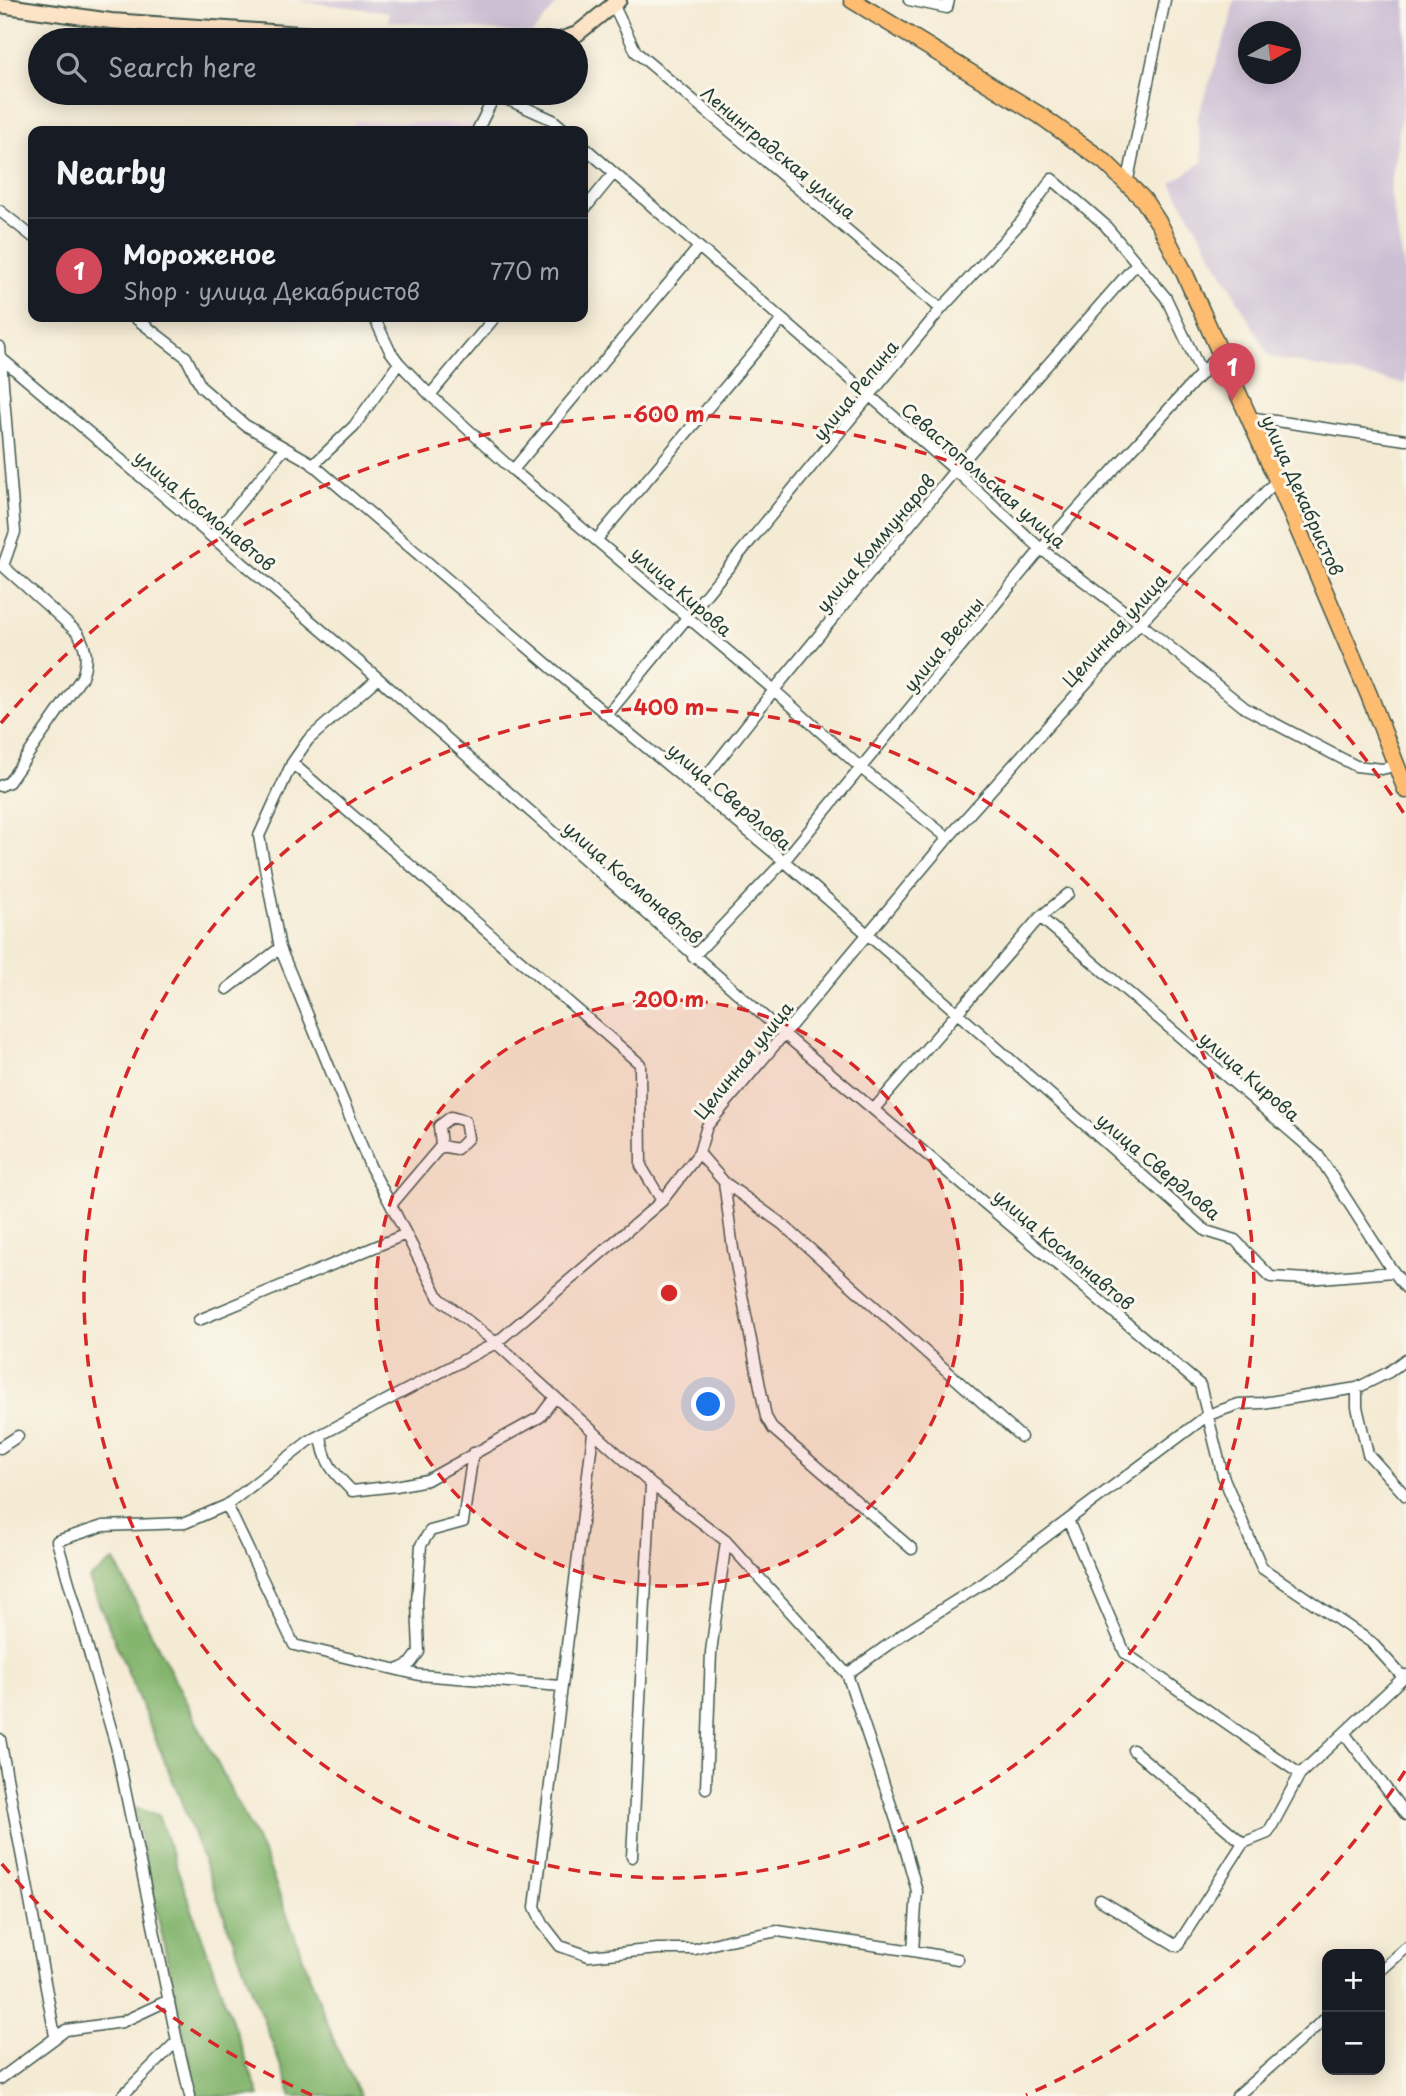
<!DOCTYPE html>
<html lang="en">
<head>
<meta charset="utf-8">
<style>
	:root { --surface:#171b24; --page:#20242c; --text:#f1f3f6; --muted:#9ea1a6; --line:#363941; --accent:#d1495b }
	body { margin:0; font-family:"Playpen Sans",sans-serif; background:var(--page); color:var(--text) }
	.controls { position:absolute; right:21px; bottom:21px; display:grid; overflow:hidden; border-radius:14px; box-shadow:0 4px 18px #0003 }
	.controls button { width:63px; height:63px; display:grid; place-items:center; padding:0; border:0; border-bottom:2px solid var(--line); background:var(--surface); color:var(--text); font:35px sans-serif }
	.compass { position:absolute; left:1238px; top:21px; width:63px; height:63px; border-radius:50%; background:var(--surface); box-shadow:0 4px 18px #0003; rotate:82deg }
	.you { position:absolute; left:709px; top:1405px; width:24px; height:24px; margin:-18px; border:5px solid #fff; border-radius:50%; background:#1a73e8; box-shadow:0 0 0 10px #1a73e833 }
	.badge { display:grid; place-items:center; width:46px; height:46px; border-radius:50%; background:var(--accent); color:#fff; font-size:23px; font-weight:700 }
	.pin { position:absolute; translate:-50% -58px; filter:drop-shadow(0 2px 4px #0008) }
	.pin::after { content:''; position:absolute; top:37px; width:24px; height:21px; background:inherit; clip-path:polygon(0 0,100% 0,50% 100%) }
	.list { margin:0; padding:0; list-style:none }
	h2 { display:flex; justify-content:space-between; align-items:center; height:91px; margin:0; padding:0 28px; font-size:30px }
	h2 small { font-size:23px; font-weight:400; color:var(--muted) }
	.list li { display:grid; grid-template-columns:46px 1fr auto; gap:21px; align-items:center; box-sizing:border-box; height:105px; padding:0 28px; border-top:2px solid var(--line) }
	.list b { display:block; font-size:26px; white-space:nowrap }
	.list p { margin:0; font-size:23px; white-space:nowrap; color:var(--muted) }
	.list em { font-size:23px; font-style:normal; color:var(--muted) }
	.icon { flex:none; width:38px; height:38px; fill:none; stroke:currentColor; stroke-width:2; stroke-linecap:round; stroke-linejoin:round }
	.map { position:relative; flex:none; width:1406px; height:2096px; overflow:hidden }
	.search { position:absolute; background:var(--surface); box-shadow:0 4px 18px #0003; left:28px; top:28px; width:560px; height:77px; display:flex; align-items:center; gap:18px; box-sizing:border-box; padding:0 24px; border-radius:38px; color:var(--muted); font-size:26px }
	.panel { position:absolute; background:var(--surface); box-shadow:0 4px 18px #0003; left:28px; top:126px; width:560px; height:196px; border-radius:14px }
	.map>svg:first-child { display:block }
	.built { fill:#edd1e9 }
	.industrial { fill:#ccbfd4; fill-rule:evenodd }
	.forest { fill:#84b56e; stroke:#527951; stroke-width:2 }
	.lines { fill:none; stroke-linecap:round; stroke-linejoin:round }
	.street-casing { stroke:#3f574c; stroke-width:13 }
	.secondary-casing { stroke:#3f574c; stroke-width:18 }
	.primary-casing { stroke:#3f574c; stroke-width:19 }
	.street { stroke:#fff; stroke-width:10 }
	.secondary { stroke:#fee4c6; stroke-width:14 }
	.primary { stroke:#fdbc70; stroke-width:16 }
	.ring { fill:none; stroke:#d62828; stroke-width:3.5; stroke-dasharray:12 9 }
	.labels { text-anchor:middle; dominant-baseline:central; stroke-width:6; stroke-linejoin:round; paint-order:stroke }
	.street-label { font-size:18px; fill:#1f3d34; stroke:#fbf7ec }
	.centre { fill:#d62828; stroke:#fbf7ec; stroke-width:3.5 }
	.ring-label { font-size:21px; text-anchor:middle; font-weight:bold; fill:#d62828; stroke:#fbf7ec; stroke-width:6; stroke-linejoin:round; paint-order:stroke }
</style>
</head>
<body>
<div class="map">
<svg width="1406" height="2096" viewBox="0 0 1406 2096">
	<rect width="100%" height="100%" fill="#fbf7ec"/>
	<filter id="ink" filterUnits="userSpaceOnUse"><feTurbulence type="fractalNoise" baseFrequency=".0143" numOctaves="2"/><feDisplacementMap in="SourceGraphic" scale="14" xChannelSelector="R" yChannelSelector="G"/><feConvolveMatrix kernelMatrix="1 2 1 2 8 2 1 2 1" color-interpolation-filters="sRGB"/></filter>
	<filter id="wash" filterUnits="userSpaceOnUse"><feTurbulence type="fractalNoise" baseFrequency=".00686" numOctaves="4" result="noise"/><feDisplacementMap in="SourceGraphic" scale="28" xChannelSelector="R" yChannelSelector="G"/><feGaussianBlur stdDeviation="1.57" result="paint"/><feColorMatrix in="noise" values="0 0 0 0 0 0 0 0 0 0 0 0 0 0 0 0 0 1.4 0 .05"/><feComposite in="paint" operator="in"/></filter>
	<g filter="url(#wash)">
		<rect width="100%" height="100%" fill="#f4ebd4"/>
		<path class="built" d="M355,121L474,125L471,131H350Z"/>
		<path class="industrial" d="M293,0H560L532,34L388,21L389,12Z
			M1234,0H1406V85L1390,191L1406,277V384L1270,357L1171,183L1203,162L1197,119L1229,25ZM1248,32H1290V74H1248Z"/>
		<path class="forest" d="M114,1560L266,1859L338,2051L361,2096H292L178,1793L89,1579Z
			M134,1808L158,1815L259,2096H197Z"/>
	</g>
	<g filter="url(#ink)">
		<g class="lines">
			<defs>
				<path id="street" d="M909,0L947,8L949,0
					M614,6L636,52L941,309
					M495,94L553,120L566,131
					M477,131L496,93
					M583,146L955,470L1041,549L1140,623L1245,708L1356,766L1382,769L1398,765
					M1127,184L1165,0
					M0,211L33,237
					M583,211L614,173
					M134,317L186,357L201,387L245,425L310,462L607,715L784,861L1206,1231L1235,1240L1271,1277L1308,1279L1393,1272
					M0,347L15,532L3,566L78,633C87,649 88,659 82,677L9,782L0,786
					M1,358L378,678L784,1034L1200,1385L1223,1476L1262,1568L1371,1642L1403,1677
					M399,363L430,395L513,470L774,690L862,769L948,838
					M430,395L495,317
					M1248,417L1406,440
					M313,465L354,426L399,363L390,351L374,317
					M513,470L699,247
					M212,537L284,449
					M597,539L782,320
					M378,678L308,740L292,763L259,836L280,948L370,1166L391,1205L441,1146L439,1126L451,1117L465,1121L468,1138L457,1149L441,1146
					M607,715L941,309L1021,222L1052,179L1104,224L1137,263
					M292,763L640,1064L641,1166L662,1201
					M697,788L774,690L955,470L1137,263L1166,298L1202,374
					M1040,917L1318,1155L1390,1267L1406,1288
					M693,957L784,861L1041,549L1220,353
					M227,989L280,948
					M874,1109L1040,917L1068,894
					M699,1153L724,1182L782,1224L1021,1437
					M724,1182L733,1249L766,1417L773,1429L912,1549
					M391,1205L439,1298L496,1343L651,1484L726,1541L847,1674L903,1841L917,1891L913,1951L958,1959
					M199,1320L406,1234
					M1406,1359L1389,1372L1357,1388V1407L1368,1454L1406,1496
					M593,1433L535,1907L543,1924L560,1946L589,1956L658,1949H695L728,1940L778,1931L913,1951
					M321,1435C324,1463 333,1472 352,1491L396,1486L427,1480L540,1417L555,1397
					M0,1448L18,1436
					M227,1505L294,1645L419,1675L561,1686
					M398,1670L411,1663L419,1652L417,1602L421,1545L430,1531L463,1522L473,1453
					M847,1674L906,1632L984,1583L1068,1520
					M1345,1734L1406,1815
					M0,1739L55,2036
					M1133,1750L1243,1843L1268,1833L1300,1774L1406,1675
					M1300,1774L1125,1653L1068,1520L1208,1415L1239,1404L1262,1403L1357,1388
					M706,1788L711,1652L726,1541
					M632,1857L651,1484
					M1100,1900L1177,1946L1243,1843
					M1380,1971L1406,1948
					M0,2079L66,2030L122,2022L169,2000
					M122,2096L177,2041
					M190,2096L177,2041L116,1746L57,1541L103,1526L185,1523L227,1505L309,1441L496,1343L662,1201L699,1153L707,1126L948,838L1140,623L1277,480
					M1237,2096L1327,2017"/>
				<path id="secondary" d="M0,5L111,21L388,40
					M560,40L577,34L619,0"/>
				<path id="primary" d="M852,0L1041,116L1105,162L1143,199L1160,225L1184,272L1277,480L1369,695L1406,790"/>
			</defs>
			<use href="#street" class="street-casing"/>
			<use href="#secondary" class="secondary-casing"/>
			<use href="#primary" class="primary-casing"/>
			<use href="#street" class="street"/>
			<use href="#secondary" class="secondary"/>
			<use href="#primary" class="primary"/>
		</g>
	</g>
	<circle cx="669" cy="1293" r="293" fill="#d62828" fill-opacity=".12"/>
	<g class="ring">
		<circle cx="669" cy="1293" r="293"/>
		<circle cx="669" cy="1293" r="585"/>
		<path d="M1405 1771A878 878 0 0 1 1026 2095M312 2095A878 878 0 0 1 1 1863M1 723A878 878 0 0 1 1405 815"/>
	</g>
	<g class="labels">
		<g class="street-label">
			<text transform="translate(779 152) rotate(40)">Ленинградская улица</text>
			<text transform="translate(855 390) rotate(-51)">улица Репина</text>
			<text transform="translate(984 475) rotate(41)">Севастопольская улица</text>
			<text transform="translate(1303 495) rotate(66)">улица Декабристов</text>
			<text transform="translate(205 510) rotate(40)">улица Космонавтов</text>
			<text transform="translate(875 543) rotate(-50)">улица Коммунаров</text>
			<text transform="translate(682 591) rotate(41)">улица Кирова</text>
			<text transform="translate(1114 630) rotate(-48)">Целинная улица</text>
			<text transform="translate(943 644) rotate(-51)">улица Весны</text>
			<text transform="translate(730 796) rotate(40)">улица Свердлова</text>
			<text transform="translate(633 882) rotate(41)">улица Космонавтов</text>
			<text transform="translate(743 1060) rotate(-51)">Целинная улица</text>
			<text transform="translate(1250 1076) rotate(41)">улица Кирова</text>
			<text transform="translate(1159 1166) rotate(40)">улица Свердлова</text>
			<text transform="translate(1064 1249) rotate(40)">улица Космонавтов</text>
		</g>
	</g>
	<circle cx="669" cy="1293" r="10" class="centre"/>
	<g class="ring-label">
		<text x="669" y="422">600 m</text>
		<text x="669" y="715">400 m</text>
		<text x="669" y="1007">200 m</text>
	</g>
</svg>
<div class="controls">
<button>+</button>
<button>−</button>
</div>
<svg class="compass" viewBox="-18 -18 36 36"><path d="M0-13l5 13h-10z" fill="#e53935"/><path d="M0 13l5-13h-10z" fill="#9ea1a6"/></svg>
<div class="you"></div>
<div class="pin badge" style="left:1232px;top:401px">1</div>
<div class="search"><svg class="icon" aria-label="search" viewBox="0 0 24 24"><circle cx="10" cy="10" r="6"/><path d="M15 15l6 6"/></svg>Search here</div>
<section class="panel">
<h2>Nearby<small></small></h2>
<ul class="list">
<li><span class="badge">1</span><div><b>Мороженое</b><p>Shop · улица Декабристов</p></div><em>770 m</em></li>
</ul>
</section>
</div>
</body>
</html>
